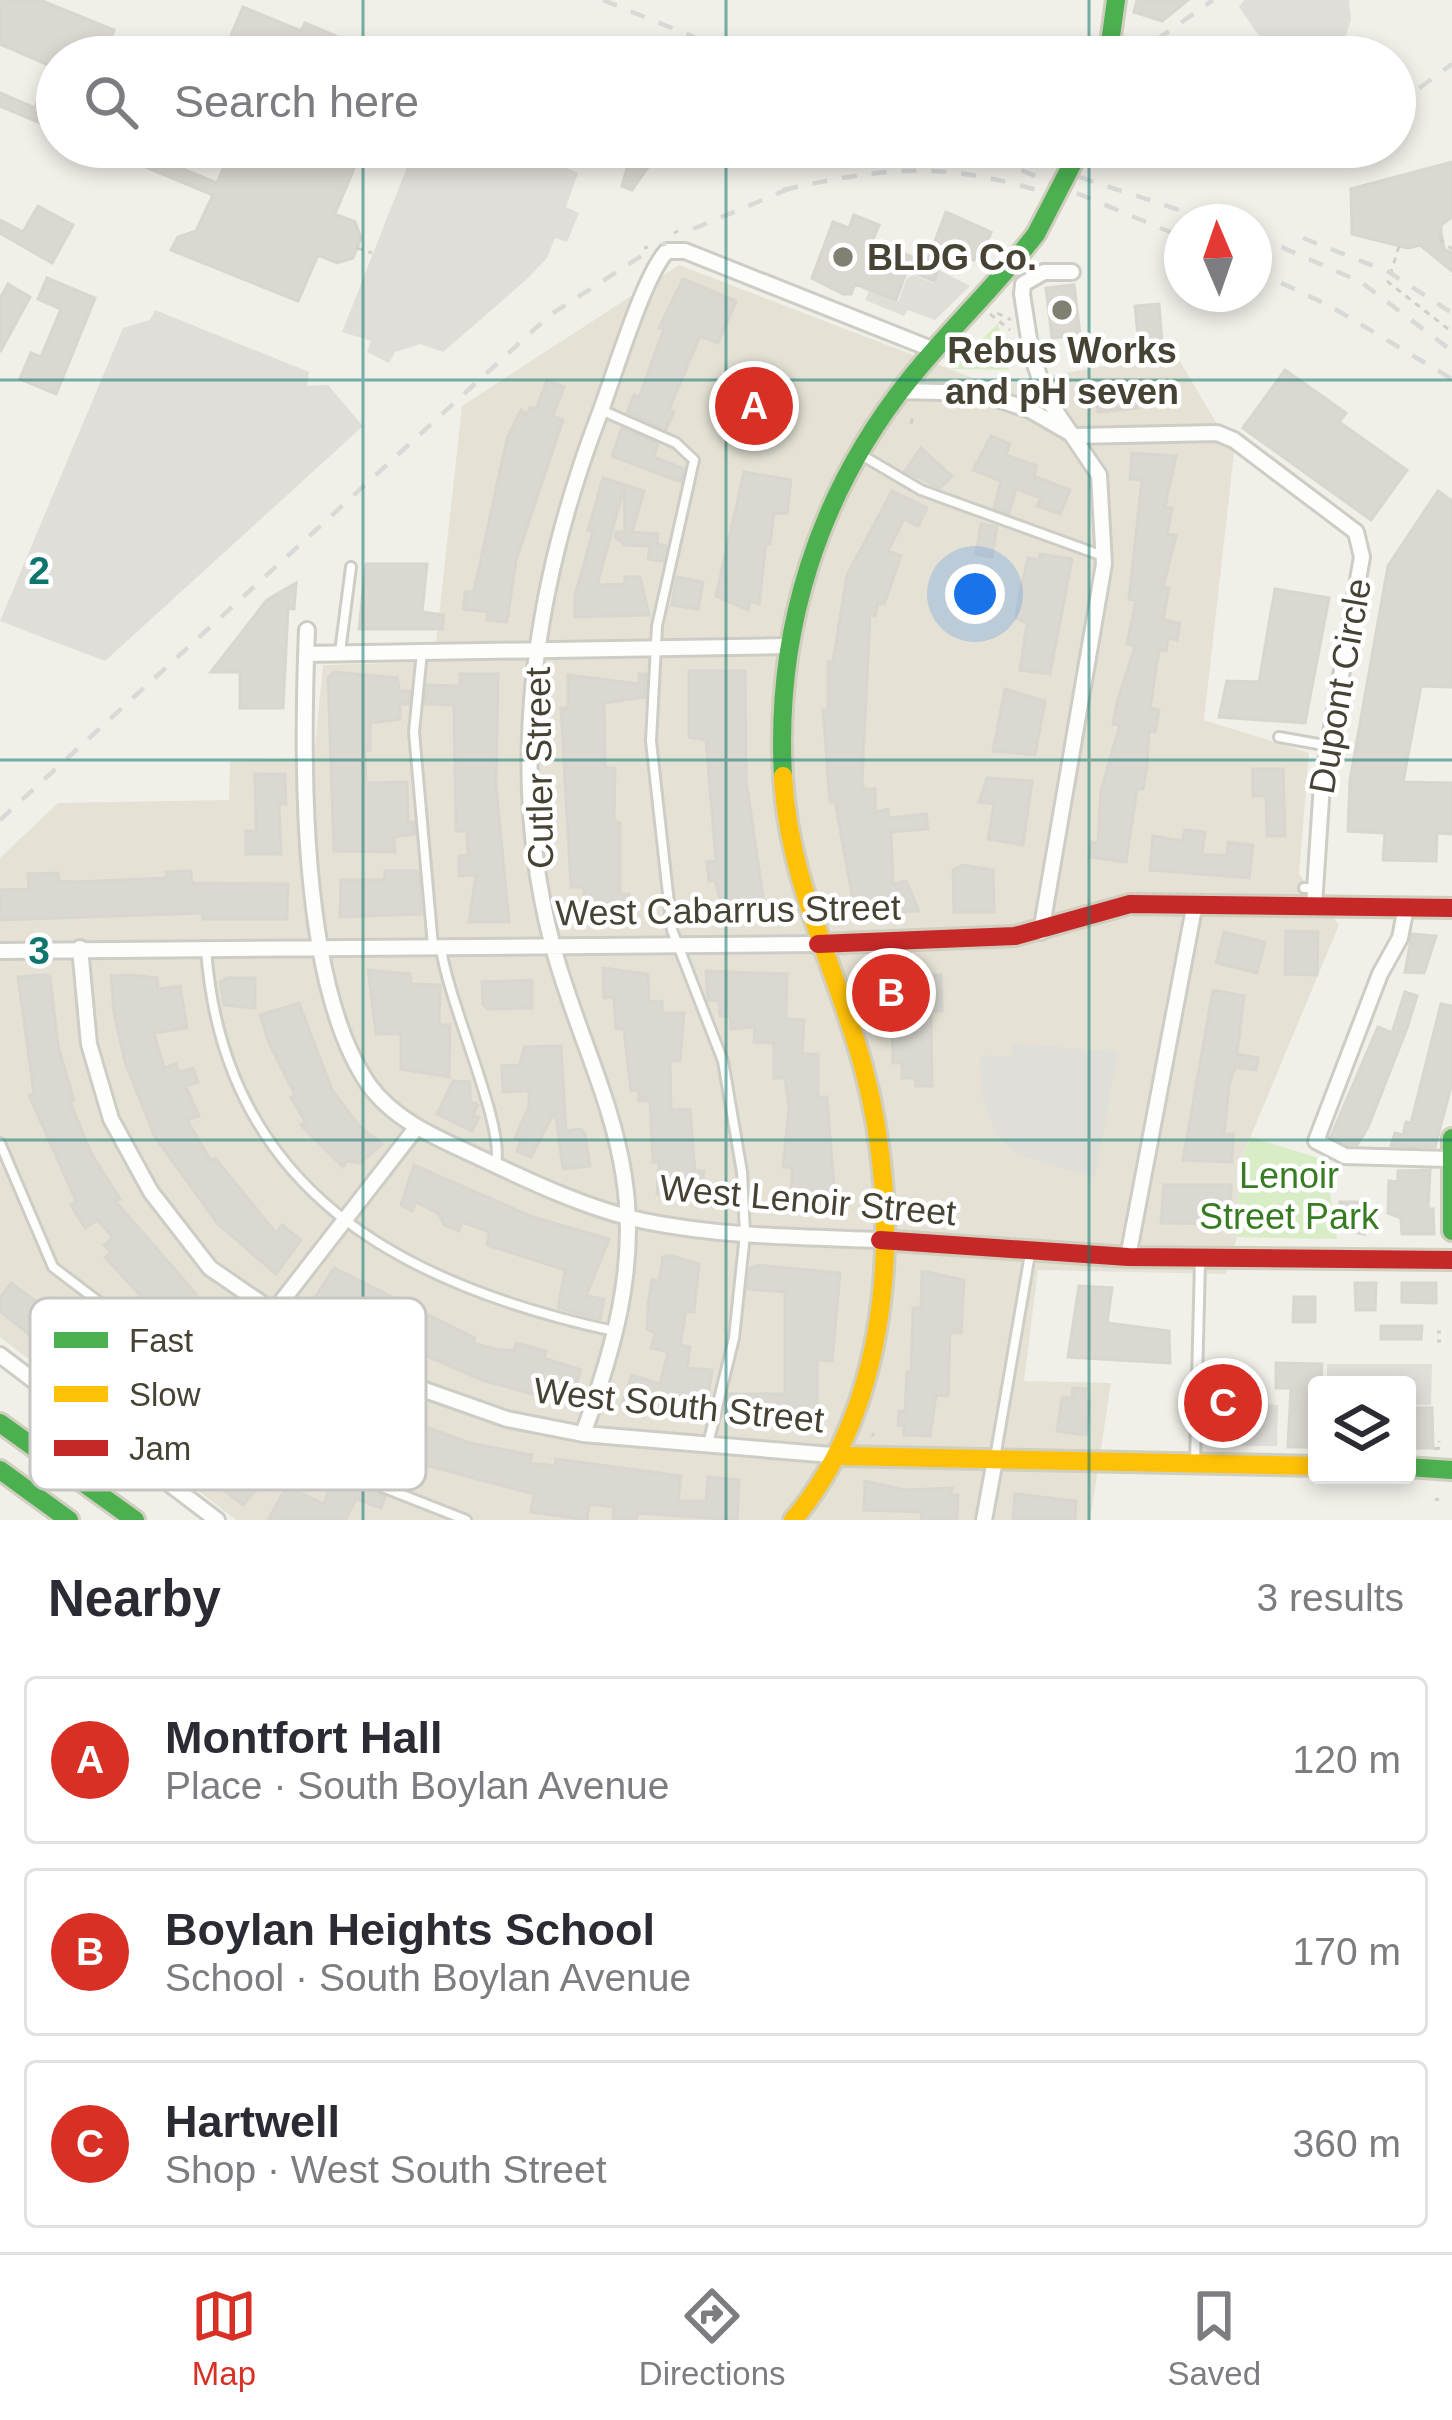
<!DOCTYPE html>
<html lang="en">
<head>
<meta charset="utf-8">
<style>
	:root { --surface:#fff; --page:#f2f2f3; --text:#2b2b33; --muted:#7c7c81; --line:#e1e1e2; --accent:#d93025 }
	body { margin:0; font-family:Helvetica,sans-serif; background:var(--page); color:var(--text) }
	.controls { position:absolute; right:36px; bottom:36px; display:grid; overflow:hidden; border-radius:12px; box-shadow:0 6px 18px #0003 }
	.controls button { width:108px; height:108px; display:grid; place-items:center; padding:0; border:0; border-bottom:3px solid var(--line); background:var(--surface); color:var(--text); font:60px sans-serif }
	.compass { position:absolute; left:1164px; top:204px; width:108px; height:108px; border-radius:50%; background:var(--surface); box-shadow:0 6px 18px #0003; rotate:358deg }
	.you { position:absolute; left:975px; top:594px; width:42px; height:42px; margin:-30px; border:9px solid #fff; border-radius:50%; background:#1a73e8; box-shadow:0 0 0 18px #1a73e833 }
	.badge { display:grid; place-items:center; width:78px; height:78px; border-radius:50%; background:var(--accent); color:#fff; font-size:39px; font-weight:700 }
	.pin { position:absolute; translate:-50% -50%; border:6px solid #fff; box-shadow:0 3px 12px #0006 }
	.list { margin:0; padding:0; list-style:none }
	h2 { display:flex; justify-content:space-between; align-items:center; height:156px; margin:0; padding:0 48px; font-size:51px }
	h2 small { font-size:39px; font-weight:400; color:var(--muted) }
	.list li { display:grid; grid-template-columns:78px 1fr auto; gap:36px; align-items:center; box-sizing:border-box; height:168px; margin:0 24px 24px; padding:0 24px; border:3px solid var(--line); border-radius:12px }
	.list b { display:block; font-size:45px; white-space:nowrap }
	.list p { margin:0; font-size:39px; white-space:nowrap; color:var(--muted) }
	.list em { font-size:39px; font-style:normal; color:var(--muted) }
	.icon { flex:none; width:66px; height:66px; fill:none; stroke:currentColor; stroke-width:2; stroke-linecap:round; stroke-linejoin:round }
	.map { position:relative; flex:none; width:1452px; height:1520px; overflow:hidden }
	.search { position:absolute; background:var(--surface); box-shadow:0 6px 18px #0003; left:36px; right:36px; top:36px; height:132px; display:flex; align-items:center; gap:30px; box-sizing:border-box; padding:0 42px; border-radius:66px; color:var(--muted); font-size:45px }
	.sheet { height:732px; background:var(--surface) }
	nav { display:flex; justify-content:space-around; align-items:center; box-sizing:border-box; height:168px; border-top:3px solid var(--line); background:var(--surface); font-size:33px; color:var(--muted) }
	nav a { display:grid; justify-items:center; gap:6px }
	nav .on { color:var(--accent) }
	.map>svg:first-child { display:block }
	.residential { fill:#e5e2d5 }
	.green { fill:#d8edc6 }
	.parking { fill:#dfded8 }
	.building { fill:#dad8d0; stroke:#d8d6ce; stroke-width:3 }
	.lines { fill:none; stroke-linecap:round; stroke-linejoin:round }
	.lane-casing { stroke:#cecdc5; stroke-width:14 }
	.street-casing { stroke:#cecdc5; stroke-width:20 }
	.fast-casing { stroke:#d0cebe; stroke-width:24 }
	.slow-casing { stroke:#d0cebe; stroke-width:24 }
	.jam-casing { stroke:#d0cebe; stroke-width:24 }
	.path { stroke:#d1cfc9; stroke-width:3; stroke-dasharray:6 6; stroke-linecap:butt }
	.lane { stroke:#fdfdfc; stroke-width:8 }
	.street { stroke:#fdfdfc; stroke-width:14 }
	.fast { stroke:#4caf50; stroke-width:18 }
	.slow { stroke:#ffc107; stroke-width:18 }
	.jam { stroke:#c62828; stroke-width:18 }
	.rail { stroke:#d9d9d8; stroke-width:4.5; stroke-dasharray:15 15; stroke-linecap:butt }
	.fast-bridge-casing { stroke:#d0cebe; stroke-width:24; stroke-linecap:butt }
	.fast-bridge { stroke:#4caf50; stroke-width:18 }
	.grid { fill:none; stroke:#0f766e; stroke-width:3; stroke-opacity:0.55 }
	.poi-dot { fill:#827f73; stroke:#fff; stroke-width:4.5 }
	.labels { text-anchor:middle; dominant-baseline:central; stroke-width:9; stroke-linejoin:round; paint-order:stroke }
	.poi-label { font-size:36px; font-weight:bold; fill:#464234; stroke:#fff; text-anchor:start }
	.street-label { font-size:36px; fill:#464234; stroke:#fff }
	.park-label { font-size:36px; fill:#377c23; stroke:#fff }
	.key { fill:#fff; stroke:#c8c6c2; stroke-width:3 }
	.key-label { font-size:33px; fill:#464234 }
	.grid-label { font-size:39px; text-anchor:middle; font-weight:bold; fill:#0f766e; stroke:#fff; stroke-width:9; stroke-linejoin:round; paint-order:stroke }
</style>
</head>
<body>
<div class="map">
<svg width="1452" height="1520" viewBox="0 0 1452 1520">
	<rect width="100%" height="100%" fill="#f0efe8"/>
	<path class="residential" d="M679,265L994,386L1175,353L1234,453L1204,720L1309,753L1299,874L1339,925L1240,1162L1237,1237L1226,1274L1038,1270L1024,1381L1111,1383L1090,1520H236L0,1337V858L58,803L229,800L230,761L314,758L323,665L434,662L462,406Z"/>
	<path class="green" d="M998,324L1009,370L950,369Z
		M1251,1137L1325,1160L1337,1239L1237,1237L1240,1162Z"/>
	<path class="parking" d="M1244,0H1349L1351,20L1339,57H1274L1239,7Z
		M415,147H520L578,173L566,207L579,213L567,242L555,238L547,258L526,280L443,352L420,344L395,352L389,363L367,352L371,341L342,332Z
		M939,270L970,286L935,320L908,310L904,316L865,300L869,291L898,302L907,278L913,275L933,283Z
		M155,310L309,372L307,386L328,385L363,426L105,661L0,621L123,328L150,320Z
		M1012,1043L1118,1052L1095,1178L1015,1154L996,1134L982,1096L980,1055L1012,1056Z
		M1327,1364H1432L1431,1405H1407V1385H1327Z
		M1243,1403L1278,1405L1277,1446L1200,1445L1203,1432H1243Z"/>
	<path class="building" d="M0,0H40L114,30L103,57H57V130L0,106V93L35,108L51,66L0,44Z
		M1137,0H1188L1162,21L1134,12Z
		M243,7L301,31L305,23L357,45L353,57H222Z
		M98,147H129L217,183L232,147H363L335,214L355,222L361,238L353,258L337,263L318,255L298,301L171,250L178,237L196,231L213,195Z
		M633,147H662L632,190L622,186Z
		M1452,162V217L1441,225V232L1444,249L1452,253V271L1420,245L1408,248L1352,234L1351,189Z
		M38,206L73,225L52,263L0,233V220L23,232Z
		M946,212L991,232L983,252L978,250L974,260L946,249L934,281L907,270L896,300L855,284L851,294H843L812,278L833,222L849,228L854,215L879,225L872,242L927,262Z
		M47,278L95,298L56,394L20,379L31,353L41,357L61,309L38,299Z
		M683,279L736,301L718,343L700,336L669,410L674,412L666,430L627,412L634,395L639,397L664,329L659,328Z
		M8,284L30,297L0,352V299Z
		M1074,285L1080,335L1052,338L1046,288Z
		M1159,304L1163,354L1140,356L1135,306Z
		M1285,370L1346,413L1339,422L1407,470L1371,520L1243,428Z
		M547,380L564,387L553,416L563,420L516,561L507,622L487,620L488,612L463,609L465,592L474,591L507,438L521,410L527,415L530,407L536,409Z
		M745,380L777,383L782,412H777V424L726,431L727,386H745Z
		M1139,382L1138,408L1098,412L1095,390Z
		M622,428L658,444L654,457L684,469L681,482L612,456Z
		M991,436L1010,444L1006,455L1037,466L1034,476L1070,490L1060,514L1037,506L1041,498L1016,489L1009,513L994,508L1001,481L973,470Z
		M921,448L952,476L940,488L905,471Z
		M1132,453L1176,456L1165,507L1172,508L1167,534L1176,535L1163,587L1169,588L1163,620L1180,623L1177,640L1168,638L1166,651L1159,650L1150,708L1159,710L1155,732L1149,731L1147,767L1143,789H1137L1126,862L1089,857L1092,842L1098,843L1101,790L1120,725L1113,724L1117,702L1135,646L1127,644L1136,600L1129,599L1142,480L1130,479Z
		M744,472L791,480L787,514L774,513L770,544L766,543L759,604L750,602L748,610L716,596Z
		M603,478L644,491L632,532L658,534L657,544L666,546L663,561L648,559L650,546L625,545L615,537L616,532H625L624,488L597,585L625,584V577H640L649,615L575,617V596L593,531L588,530Z
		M892,491L927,508L918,526L904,519L888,551L901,556L884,604L878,603L875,616L870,614L862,781L864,789H875V812L888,809L889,818L926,814L928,829L891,832L893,884L906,881L919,911L856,916L835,802H830L823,710H828V662H833L847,575Z
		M1438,491L1452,501V687L1421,686L1403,782L1452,783V834L1437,833L1436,861L1383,860L1385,833L1348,831L1350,780L1388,566Z
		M981,524L997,527L992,557L976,554Z
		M1040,554L1072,559L1050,674L1020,670L1027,623L1016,618L1019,598L1028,558L1039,560Z
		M366,564H427L422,612L444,615L442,629H359Z
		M677,577L703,582L698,609L672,605Z
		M296,583L294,609L288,608L283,708H240V672H211L267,600Z
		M1275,589L1329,598L1305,723L1219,717L1227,681L1259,682Z
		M689,671H745L746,780L766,917L735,925L731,909L723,912L715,880L709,881L707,862L716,861L706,740L689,737Z
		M334,672L397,678L400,691H410L409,704H400V719L370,723V750H365L366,783L407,782L408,823L414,822L415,834L394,837L395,852L334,851L328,678Z
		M460,674H498L496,786L509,922H469L476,875L459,876V856H468L467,831H456L454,705L425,704L427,685L460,686Z
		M639,674H646L645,697L604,703L605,768H615L614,821L620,823V894H629V912L624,918L584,921V887H571L561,708H568V675L639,684Z
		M1005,689L1045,701L1035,755L993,751Z
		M1253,769H1283L1285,836H1267L1266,796H1253Z
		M255,774H285L286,804H279L281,854H246V831H256Z
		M987,778L1032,781L1023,845L988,839L994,804L979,802Z
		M1185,830L1205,832L1202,854L1227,856L1228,842L1253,845L1249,878L1150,870L1153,836L1182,841Z
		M963,865L993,870L994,912H954L953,870Z
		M191,871L192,883L288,884L287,919H203V913L0,920V890L29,889L28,874L58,873L59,881L75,882L167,878L166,872Z
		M385,871H418L421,914L340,917L341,880H385Z
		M1286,931L1318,932L1317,975L1285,974Z
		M1224,932L1265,942L1257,973L1216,963Z
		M1412,934L1436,936L1424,973L1405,972Z
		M603,968L648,974L649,1002L662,1001V1013H684L680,1061H670L671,1110L690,1109L695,1171H704L702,1192L657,1194L659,1162H653L650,1100L639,1101L638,1090L631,1091L624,1029H616L614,997L604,998Z
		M368,970L410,974L411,984L440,985L439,1025H450L449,1077L401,1069V1034H376Z
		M706,971L787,974L786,1019L804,1020L802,1054H818V1097H827L836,1212L804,1209L801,1199H791L792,1167H783L789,1109L785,1078H774V1043L754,1042L755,1027L731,1029L730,1016H720L719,1001L708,1000Z
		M45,975L50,977L58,1046L74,1100L70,1102L92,1155L120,1199L116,1202L196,1294L191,1299L225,1324L212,1342L146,1308L149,1305L105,1257L111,1253L104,1245L113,1238L98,1220L85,1228L71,1205L76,1201L29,1095L34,1093L18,977Z
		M131,975L157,978L158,989L180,986L187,1028L154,1033L164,1068L176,1064L179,1072L193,1068L198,1082L186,1086L199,1116L187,1120L211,1161L215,1158L276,1233L282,1225L301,1240L276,1274L217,1223L155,1137L125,1062L114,1013L111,976Z
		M941,975L942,1011H931L932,1086H916L915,1078H902V1063H893L892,1012H884V976Z
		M227,978H255V1008L224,1005L220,982Z
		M532,980V1008L488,1009L483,1004L482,982Z
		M1213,990L1244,996L1237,1054L1258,1058L1256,1070L1235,1067L1229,1086L1224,1134H1233L1232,1162L1183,1160Z
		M1405,992L1417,996L1407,1028L1368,1127L1357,1145H1348L1331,1136L1378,1027L1392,1033Z
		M299,1003L332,1090L359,1126L382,1144L360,1163L347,1161L343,1167L301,1125L305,1122L291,1097L295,1095L269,1043L260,1015Z
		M1441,1004L1452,1006V1083L1435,1147L1391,1146L1395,1133L1403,1135L1406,1122L1411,1123Z
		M561,1046L566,1131L581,1129L585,1134L590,1166L563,1169L555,1111L531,1157L517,1151L521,1141L515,1138L529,1106V1091L503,1092L502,1066L520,1065L524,1047Z
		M453,1081L470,1082V1101L478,1105L472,1117H479L472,1131L437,1114Z
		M414,1165L533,1217L609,1239L586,1296L604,1299L600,1319L558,1308L565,1270L487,1245L489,1232L462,1222L459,1231L444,1225L439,1214L416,1202L412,1211L401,1205Z
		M1430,1170L1428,1209H1433L1434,1234H1402L1401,1218L1388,1213L1389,1181L1398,1182V1171Z
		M1164,1185H1231L1230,1224L1161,1223Z
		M1340,1202H1368L1364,1234L1340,1230Z
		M669,1255L699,1264L694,1312L686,1311L680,1345L690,1347L687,1368L712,1370L705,1420L646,1408L643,1417L625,1411L622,1403L632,1375L660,1384L668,1352L651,1348L655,1333L647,1329L648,1305L652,1280L659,1281L663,1257Z
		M758,1265L840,1273L832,1361L817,1360V1425L723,1416L729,1394H785V1292L748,1289L750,1268Z
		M334,1268L475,1338L473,1343L499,1350H514L516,1343L546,1351L544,1358L581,1370L575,1388L570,1387L565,1403L482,1380L339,1318L312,1302Z
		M922,1271L964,1280L961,1333L950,1332L948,1396L936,1395L930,1436L904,1435V1426L898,1425L899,1411H905L907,1372H911L913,1308H921Z
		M11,1283L42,1306L49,1298L75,1317L78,1314L105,1335L99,1343L175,1395L148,1430L0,1311V1298Z
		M1355,1283H1376L1375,1310H1356Z
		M1402,1283H1436V1303L1402,1302Z
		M1079,1286L1112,1288L1107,1323L1169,1331L1170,1363L1068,1357Z
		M1294,1297H1315V1322H1293Z
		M1381,1326H1422L1421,1339H1381Z
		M266,1352L420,1425L470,1443L532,1455L530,1463L555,1466L556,1459L681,1476L678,1501H706L708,1477L739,1480L737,1520L637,1513L636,1520L613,1519L614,1507L589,1504L587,1520L531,1512L534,1494L421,1464L363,1433L326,1424L286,1401L293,1387L257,1366Z
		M1276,1363L1322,1364L1317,1447H1288L1291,1388H1276Z
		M1209,1384H1238V1431H1209Z
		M1073,1388L1086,1389L1085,1400L1090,1401L1086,1435L1057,1431L1062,1398L1072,1397Z
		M1407,1408H1432L1433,1448H1407Z
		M228,1411L246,1424L232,1450L268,1475L243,1505L186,1460Z
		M333,1477L385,1497L381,1508L356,1499L345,1520H268L287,1486L324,1504Z
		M865,1481L904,1490L952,1488L951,1495H958L957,1520H921L922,1512L864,1510Z
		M1015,1494L1076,1501L1075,1520H1013Z"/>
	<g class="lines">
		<defs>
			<path id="lane" d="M601,410L676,443L694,460L657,626L651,741L672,930L723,1061L742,1172L745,1234L734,1338L708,1444
				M858,453L921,490L1103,556
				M340,652L351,567
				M422,652L414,732L433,946
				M1279,737L1329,746
				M1304,888H1307
				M441,948C448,1002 505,1126 496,1163
				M206,949C223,1190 401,1285 614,1331
				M0,1143L53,1267L278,1438L334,1468L466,1520
				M995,1458L1030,1254
				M1195,1462L1200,1261"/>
			<path id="street" d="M901,391L979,393L1030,410L1075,436L1217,433L1234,440L1356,532L1362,557L1322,784L1314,905
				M307,630C302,753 298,983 369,1085C394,1120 437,1138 474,1155C527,1180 587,1209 644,1221C722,1237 802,1237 880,1240
				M306,654L788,646
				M1406,907L1400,938L1380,974L1316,1141L1345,1156L1448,1159
				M1041,932L1104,564L1099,475L1046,397L1031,352L1022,294L1023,284L1044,272H1072
				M80,948L89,1044L111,1119L151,1192L210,1268L274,1312L422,1389L507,1419L583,1434L843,1456
				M0,951L818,944
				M1128,1257L1195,903
				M0,1355L217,1520
				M583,1434C613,1351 638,1268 624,1177C612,1097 572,1021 552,943C506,768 535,584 598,418C613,380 643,276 667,251H685L934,350
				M151,1470L416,1128
				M984,1520L995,1460"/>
			<path id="fast" d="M1108,57L1116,0
				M783,776C775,631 818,494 909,380C949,330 997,285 1036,234
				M1452,1138V1231
				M0,1423L135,1520
				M1407,1467L1452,1470
				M0,1470L69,1520"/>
			<path id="slow" d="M783,776C788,880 836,967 863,1066C903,1214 894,1400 793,1520
				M843,1456L1317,1466"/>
			<path id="jam" d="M818,944L1015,936L1130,904L1452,908
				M880,1240L1128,1257L1452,1260"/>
		</defs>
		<use href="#lane" class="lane-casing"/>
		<use href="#street" class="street-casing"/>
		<use href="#fast" class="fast-casing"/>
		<use href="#slow" class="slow-casing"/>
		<use href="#jam" class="jam-casing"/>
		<path class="path" d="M674,233L678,231
			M1439,239L1452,249
			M1399,246L1388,282L1452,332
			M357,248L372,253
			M644,248L648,247
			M997,313L1011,320
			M990,314L1010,330
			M911,424L913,417
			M1437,1332H1441
			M1437,1341H1441
			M872,1436L874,1433
			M1434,1449L1440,1448L1439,1441
			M1435,1500L1439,1499"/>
		<use href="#lane" class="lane"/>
		<use href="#street" class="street"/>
		<use href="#fast" class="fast"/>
		<use href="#slow" class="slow"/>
		<use href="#jam" class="jam"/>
		<path class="rail" d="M603,0L743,57
			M729,39L773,57
			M1132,57L1213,0
			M1395,106L1452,64
			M966,147L1182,237
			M1061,147C1143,172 1231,172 1312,147
			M884,159L926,147
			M1079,177L1216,222
			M783,190C908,162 954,163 1077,202
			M693,229L798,185
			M1254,235L1361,282L1452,351
			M1303,238L1389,272L1452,313
			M662,245L666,243
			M1254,270L1330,306L1452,379
			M0,820L550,315L646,253"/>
		<defs>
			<path id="fast-bridge" d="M1036,234L1081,147"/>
		</defs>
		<use href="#fast-bridge" class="fast-bridge-casing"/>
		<use href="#fast-bridge" class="fast-bridge"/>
	</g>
	<path class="grid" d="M363,0V57M726,0V57M1089,0V57M363,147V1520M726,147V1520M1089,147V1520M0,380H1452M0,760H1452M0,1140H1452"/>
	<g class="poi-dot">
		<circle cx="843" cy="257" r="12"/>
		<circle cx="1062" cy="310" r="12"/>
	</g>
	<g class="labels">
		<g class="poi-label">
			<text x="867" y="257">BLDG Co.</text>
			<text x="1062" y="350" text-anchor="middle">Rebus Works<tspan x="1062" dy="41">and pH seven</tspan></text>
		</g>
		<g class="street-label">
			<text transform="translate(1340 686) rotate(-80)">Dupont Circle</text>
			<text transform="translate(539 768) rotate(-91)">Cutler Street</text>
			<text transform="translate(728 910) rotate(-1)">West Cabarrus Street</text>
			<text transform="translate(808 1200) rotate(5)">West Lenoir Street</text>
			<text transform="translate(679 1405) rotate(6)">West South Street</text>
		</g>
		<g class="park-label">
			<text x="1289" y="1175">Lenoir<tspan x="1289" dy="41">Street Park</tspan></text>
		</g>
	</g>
	<rect x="30" y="1298" width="396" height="192" rx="18" class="key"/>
	<rect x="54" y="1332" width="54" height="16" fill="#4caf50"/>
	<rect x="54" y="1386" width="54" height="16" fill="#ffc107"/>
	<rect x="54" y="1440" width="54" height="16" fill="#c62828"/>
	<g class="key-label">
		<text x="129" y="1352">Fast</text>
		<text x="129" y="1406">Slow</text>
		<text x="129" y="1460">Jam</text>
	</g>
	<g class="grid-label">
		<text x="39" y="584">2</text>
		<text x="39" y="964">3</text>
	</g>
</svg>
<div class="controls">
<button><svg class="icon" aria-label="layers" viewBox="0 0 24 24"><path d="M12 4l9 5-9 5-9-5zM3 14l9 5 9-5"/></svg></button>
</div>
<svg class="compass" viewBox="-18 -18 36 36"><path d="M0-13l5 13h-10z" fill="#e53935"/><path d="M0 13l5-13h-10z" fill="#7c7c81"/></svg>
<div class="you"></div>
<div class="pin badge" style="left:754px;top:406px">A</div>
<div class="pin badge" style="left:891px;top:993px">B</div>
<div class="pin badge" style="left:1223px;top:1403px">C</div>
<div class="search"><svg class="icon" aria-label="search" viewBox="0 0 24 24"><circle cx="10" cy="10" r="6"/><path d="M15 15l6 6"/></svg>Search here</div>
</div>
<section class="sheet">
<h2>Nearby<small>3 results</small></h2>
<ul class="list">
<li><span class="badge">A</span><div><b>Montfort Hall</b><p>Place · South Boylan Avenue</p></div><em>120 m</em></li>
<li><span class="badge">B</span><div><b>Boylan Heights School</b><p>School · South Boylan Avenue</p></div><em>170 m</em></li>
<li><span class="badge">C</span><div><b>Hartwell</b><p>Shop · West South Street</p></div><em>360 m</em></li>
</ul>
</section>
<nav>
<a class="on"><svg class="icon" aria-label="map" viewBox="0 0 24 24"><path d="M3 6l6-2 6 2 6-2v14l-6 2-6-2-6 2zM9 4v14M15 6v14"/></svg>Map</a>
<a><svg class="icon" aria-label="directions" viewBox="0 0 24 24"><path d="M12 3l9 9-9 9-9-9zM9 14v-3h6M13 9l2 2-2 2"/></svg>Directions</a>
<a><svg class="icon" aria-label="saved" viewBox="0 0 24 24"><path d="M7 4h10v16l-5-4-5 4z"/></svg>Saved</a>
</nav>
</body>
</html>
